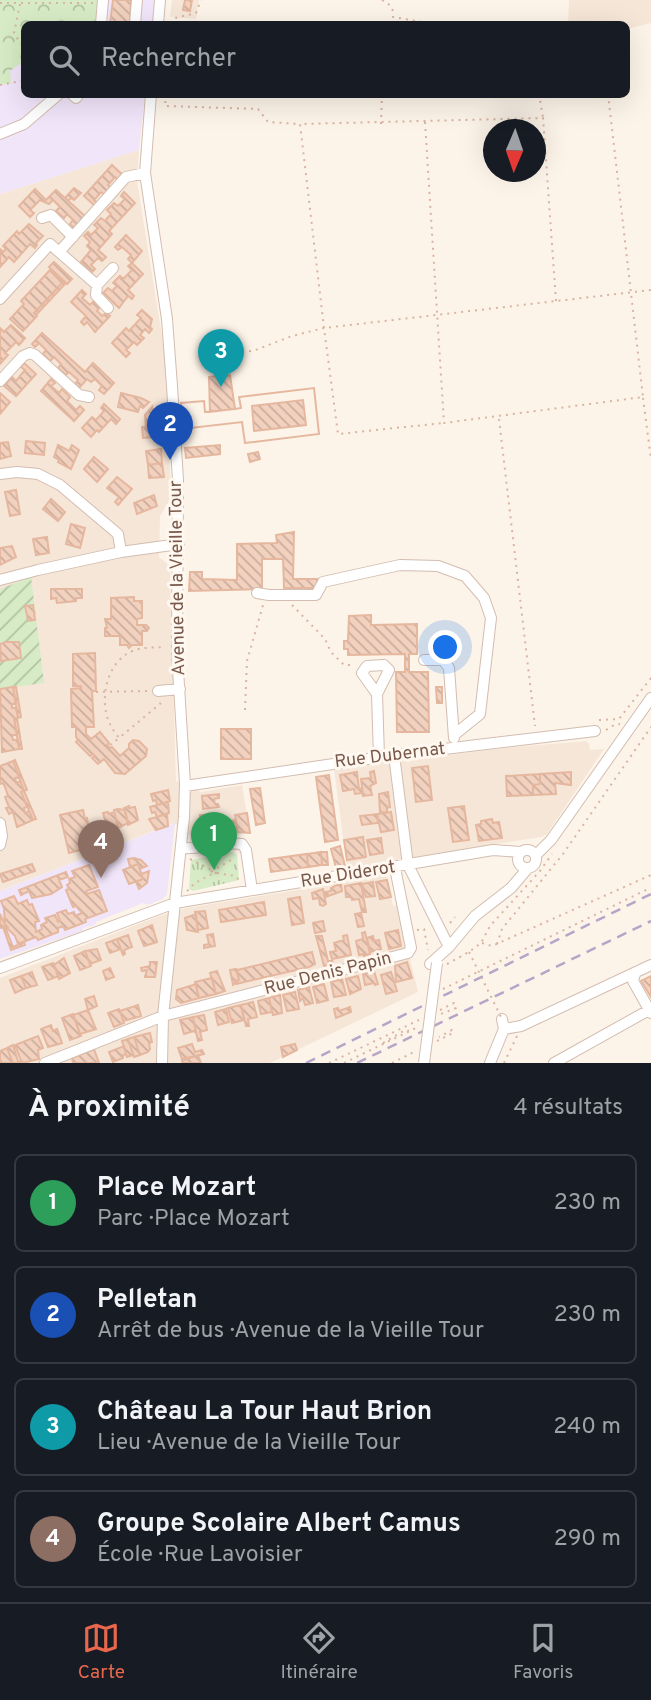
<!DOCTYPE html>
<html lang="fr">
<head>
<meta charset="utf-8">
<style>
	:root { --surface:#171b24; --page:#20242c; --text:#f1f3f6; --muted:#9ea1a6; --line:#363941; --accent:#e9674c }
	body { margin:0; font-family:Overpass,sans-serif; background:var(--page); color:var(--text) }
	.compass { position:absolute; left:483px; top:119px; width:63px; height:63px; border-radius:50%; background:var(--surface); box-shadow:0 7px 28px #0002; rotate:182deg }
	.you { position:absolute; left:446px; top:648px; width:24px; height:24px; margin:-18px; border:5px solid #fff; border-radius:50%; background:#1a73e8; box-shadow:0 0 0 10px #1a73e833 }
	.badge { display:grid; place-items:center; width:46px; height:46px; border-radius:50%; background:var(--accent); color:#fff; font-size:23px; font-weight:700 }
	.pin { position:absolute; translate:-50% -58px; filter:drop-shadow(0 2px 4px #0008) }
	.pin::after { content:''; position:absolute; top:37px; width:24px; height:21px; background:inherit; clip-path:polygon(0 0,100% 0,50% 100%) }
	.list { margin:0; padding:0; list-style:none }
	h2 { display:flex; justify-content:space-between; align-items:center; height:91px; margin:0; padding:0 28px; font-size:30px }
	h2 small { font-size:23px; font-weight:400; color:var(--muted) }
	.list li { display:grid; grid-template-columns:46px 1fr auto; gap:21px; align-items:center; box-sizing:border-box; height:98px; margin:0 14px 14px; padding:0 14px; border:2px solid var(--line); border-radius:10px }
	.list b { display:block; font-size:26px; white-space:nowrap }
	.list p { margin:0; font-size:23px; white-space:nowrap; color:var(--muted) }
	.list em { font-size:23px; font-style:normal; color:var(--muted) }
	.icon { flex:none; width:38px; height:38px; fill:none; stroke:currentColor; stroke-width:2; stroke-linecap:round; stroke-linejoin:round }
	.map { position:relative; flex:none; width:651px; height:1063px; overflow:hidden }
	.search { position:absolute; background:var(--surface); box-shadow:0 7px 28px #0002; left:21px; right:21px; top:21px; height:77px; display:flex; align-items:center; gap:18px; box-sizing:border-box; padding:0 24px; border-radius:10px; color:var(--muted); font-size:26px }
	.sheet { height:539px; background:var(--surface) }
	nav { display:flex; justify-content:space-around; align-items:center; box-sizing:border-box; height:98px; border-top:2px solid var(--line); background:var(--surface); font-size:19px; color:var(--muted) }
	nav a { display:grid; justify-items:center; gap:4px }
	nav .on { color:var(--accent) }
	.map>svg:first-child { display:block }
	.residential { fill:#f5e6d7 }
	.education { fill:#f1e5fa }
	.forest { fill:url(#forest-crowns) }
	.park { fill:url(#park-tufts) }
	.garden { fill:url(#garden-furrows) }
	.building { fill:url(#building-back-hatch); stroke:#e6b79f; stroke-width:2; fill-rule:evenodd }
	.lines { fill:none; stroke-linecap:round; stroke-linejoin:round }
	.minor-casing { stroke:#d3bdb0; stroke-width:12 }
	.path { stroke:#d9b4a2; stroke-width:2; stroke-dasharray:2 5; stroke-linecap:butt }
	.minor { stroke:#fff; stroke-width:10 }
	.rail { stroke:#b6a5c8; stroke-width:2.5; stroke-dasharray:10 7; stroke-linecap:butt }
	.minor-bridge-casing { stroke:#d3bdb0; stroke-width:12; stroke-linecap:butt }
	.path-bridge { stroke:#d9b4a2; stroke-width:2; stroke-dasharray:2 5; stroke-linecap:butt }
	.minor-bridge { stroke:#fff; stroke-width:10 }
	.labels { text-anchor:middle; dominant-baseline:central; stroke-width:6; stroke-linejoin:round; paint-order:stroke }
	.street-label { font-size:18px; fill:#79594b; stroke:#fff8f0 }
</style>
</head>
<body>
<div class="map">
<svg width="651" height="1063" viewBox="0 0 651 1063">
	<defs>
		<pattern id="forest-crowns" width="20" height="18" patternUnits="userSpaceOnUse" patternTransform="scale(1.75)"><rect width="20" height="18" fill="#d7ecc6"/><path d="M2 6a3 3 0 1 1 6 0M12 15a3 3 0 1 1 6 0" fill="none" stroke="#b3c2a3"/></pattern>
		<pattern id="park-tufts" width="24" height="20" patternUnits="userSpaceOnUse" patternTransform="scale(1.75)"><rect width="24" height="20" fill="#d7ecc6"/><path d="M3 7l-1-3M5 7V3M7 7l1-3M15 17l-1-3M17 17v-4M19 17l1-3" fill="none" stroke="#b3c2a3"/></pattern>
		<pattern id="garden-furrows" width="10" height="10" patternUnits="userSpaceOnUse" patternTransform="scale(1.75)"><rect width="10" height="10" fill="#d7ecc6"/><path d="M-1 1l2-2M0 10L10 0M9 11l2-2" fill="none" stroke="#b3c2a3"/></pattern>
		<pattern id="building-back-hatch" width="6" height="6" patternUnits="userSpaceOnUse" patternTransform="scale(1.75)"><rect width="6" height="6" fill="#f3d1bf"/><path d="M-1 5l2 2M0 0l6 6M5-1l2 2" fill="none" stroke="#caad9d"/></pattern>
	</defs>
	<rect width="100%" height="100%" fill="#fdf4e9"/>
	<path class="residential" d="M172,0H199L196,19L170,17Z
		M569,0H651V23L627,29L626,24H568Z
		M139,150L137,181L166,361L171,498L160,516L159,557L170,566L176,781L201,792L242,785L250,833L197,841L174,823L0,891V194Z
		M586,741L589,744L590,750L604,749L547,834L541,837L384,862L393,906L397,905L418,992L270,1063H0V978L159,916L187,908L341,883L347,867L334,769L515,747Z"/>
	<path class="education" d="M0,0H155L152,24H24V94L145,95L139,150L0,194Z
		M175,823L167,894L163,899L147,905L143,903L96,922L95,925L83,928L82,931L0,959V891Z"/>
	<path class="forest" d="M0,0H99L98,24H24V61L10,71L11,83L0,85Z"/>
	<path class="park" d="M233,852L237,855L239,880L193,891L189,889L191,860Z"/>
	<path class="garden" d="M31,577L44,683L0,689V589Z"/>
	<path class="building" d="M113,0H131L130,22L131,24H110Z
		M185,0H192L190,11L183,10Z
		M112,165L123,175L118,180L115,177L108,185L111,188L105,195L101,192L94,200L98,203L95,206L84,196Z
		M74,188L81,193L74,200L71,198L68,201L65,198Z
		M35,189L46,200L56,190L85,216L74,228L70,224L73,220L67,214L64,218L56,211L60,207L53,200L49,204L40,200L30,210L34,213L30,217L19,206Z
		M124,192L135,203L109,231L112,234L98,250L106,257L102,261L98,258L91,265L95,269L92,272L81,262L91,250L87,246L90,242L84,236L88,232L91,235L98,228L94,225L101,218L105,221L111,214L107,210L114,203L118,206L125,199L121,196Z
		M29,224L43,236L36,243L37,245L35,248L30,244L14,262L9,257L0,267V249L3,252L6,249L3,246L17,231L19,234Z
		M126,235L142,251L132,263L128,259L131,255L122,247L118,250L115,247Z
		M54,262L72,279L67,284L49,267Z
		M132,263L143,274L128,290L134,296L132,299L128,296L119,308L103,293L108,288L112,291L117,286L113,283L120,276L123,279L132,270L128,266Z
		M50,270L63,282L34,313L37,316L23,331L10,319L24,304L21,301Z
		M63,282L65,284L36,315L34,313Z
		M82,290L86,294L82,298L90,305L94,301L100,307L97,311L102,316L106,313L110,316L95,332L87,322L84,325L81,322L86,316L71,302Z
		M142,310L152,319L150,327L152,329L149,333L145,329L140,335L144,338L137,345L134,342L126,350L130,353L126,357L112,343L126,328L129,331L141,318L137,315Z
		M11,325L25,338L19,345L16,342L5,353L8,355L0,364V328L4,332Z
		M42,333L85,372L93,363L114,383L104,394L99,390L102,386L95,379L91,382L87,379L79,388L75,384L78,380L69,372L66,375L58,368L61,364L54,357L50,361L43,354L46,350L39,343L35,347L32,344Z
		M24,363L36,374L16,396L4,386L12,377L16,381L25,370L21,367Z
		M230,375L235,409L210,412L209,377Z
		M51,379L55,383L51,386L59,393L62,389L70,397L67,401L76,410L80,406L84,410L74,421L41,391Z
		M314,388L319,434L245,443L242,422L182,429L181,403L204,401L205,412L235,409L241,408L239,397ZM303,400L306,425L254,431L252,406Z
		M314,388L319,434L245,443L242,422L182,429L181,403L204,401L205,412L235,409L241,408L239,397Z
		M0,393L10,402L0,414Z
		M121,393L141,398L149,402L143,408L140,406L138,412L118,407Z
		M104,404L120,419L116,424L111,419L99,432L97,430L91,437L82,428L92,417L96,420L104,411L101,408Z
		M152,407V410L160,409L161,419L156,420L157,431H162L163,436L143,438L142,427H146L145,415Z
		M26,441L45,443L44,455L25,453Z
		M8,442L11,456L0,459V443Z
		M58,445L69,451L72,445L79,450L71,469L58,462L59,460L54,457Z
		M220,445V454L186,458L185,448Z
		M161,449L162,463L148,465L146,451Z
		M258,452L260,459L250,462L248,454Z
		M94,457L108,469L97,482L84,469Z
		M162,463L164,477L149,478L148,465Z
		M117,477L132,489L118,505L115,502L119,497L107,488Z
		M16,490L20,514L10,516L5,492Z
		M154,495L157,506L137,514L134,503Z
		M51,499L65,512L58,521L43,509Z
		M71,524L85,528L80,548L66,544Z
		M294,532L293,579H317V588H284L283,559H262V589L189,591L190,572H202V579L237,580V544L277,543L276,535Z
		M47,537L49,553L36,555L33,539Z
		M12,546L16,557L0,565V548Z
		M51,589H82V598H76V601L57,603L56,598L51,599Z
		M134,597V601H142V618L137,619V625H146L149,628L147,631H142V645H132L129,648L127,645H120V636H105V628H107L105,619H111V598Z
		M33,605L35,620L28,621L25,606Z
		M371,615V625L417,624V654H409V672H428L429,732H397L396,672H405V654L348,655V649H344V641H348L349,616Z
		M6,642H19L21,658L1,661L0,644Z
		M95,653L96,691H92L94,727H86V734L91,739L100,732L109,743L107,745L110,748L112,747L120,756L129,748V744L133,740L139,741L147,749L146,756L125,774L115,773L104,759L98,764L92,758L95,756L93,754L90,756L76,742L78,740L76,737V727H72L71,689L81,688V686H73V654Z
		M13,687L16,703L12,704V708H16L18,718H14L17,735H12L13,740H18L19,749L2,752L0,689Z
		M13,687H16L21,717L18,718Z
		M436,687H442V703H437Z
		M14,718H17L22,749H19Z
		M221,729H251V759H221Z
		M15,760L27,790L24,791L13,761Z
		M13,761L19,777L15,778L16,783L20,781L24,791L21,792L27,807L24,808L25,813L29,811L33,820L17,827L13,812L9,814L6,808L9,807L5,797L8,796L5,787L3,783L0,784V766Z
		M428,766L432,800L416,802L412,768Z
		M374,771L376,783L370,786L372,795L363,796L361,779L371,778L370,772Z
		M357,772L359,789L362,788L363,793L355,794L354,789L343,791L340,775Z
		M571,772V785L555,783L556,794L533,795V785L540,784V774Z
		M540,774V784L533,785V795L507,796L506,776Z
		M329,775L338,840L325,842L316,777Z
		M260,788L265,823L256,825L250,789Z
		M168,790L170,801L157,805L156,800L153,801L151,794Z
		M24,791L36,819L33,820L21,792Z
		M388,792L390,807L387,808V812L380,813L379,794Z
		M219,794V798L214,799L215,804H218L219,807L203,809L202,796Z
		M168,802L169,813L157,817L155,812L152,813L150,807Z
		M129,806V808L135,807L138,820L128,825L124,808Z
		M464,806L469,840L453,842L448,808Z
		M118,809L125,810L128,823L118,828L114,810Z
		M83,810L85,819L87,818L92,847L69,853L60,815Z
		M108,812L109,814L114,812L118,825L108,830L103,813Z
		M391,812L394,830L381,832L377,814Z
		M247,813L250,833L238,832L235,815Z
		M167,814L168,826L156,830L149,819Z
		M377,814L378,823L362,825L360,816Z
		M200,815H210L211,834H198Z
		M492,819L493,823L499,822L502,838L479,841L476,825L481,824V821Z
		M236,820L237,829L224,831L222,822Z
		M363,837L366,857L347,860L344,840Z
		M381,838L383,853L370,855L367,840Z
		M340,846L345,866L336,868L331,849Z
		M321,852L322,865L308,867L307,854Z
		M321,852H327L328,865H322Z
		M307,854L308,867L271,872L269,859Z
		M134,858L141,860L147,866L140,869L138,864L130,867L128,859Z
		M32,864L35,871L3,882L0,874Z
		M138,864L143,879L129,884L123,870Z
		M89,865L98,887L86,891L87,894L99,890L107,911L85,919L86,922L65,930L63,926L58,928V932L38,940L36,937L18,944L15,936L5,926L4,909L1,901L14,896L18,904L27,900L29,905L32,904L39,921L35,922L36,932L42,929L41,925L47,922L45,918L55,915L58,922L60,921L57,913L66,910L68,914L74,912L75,916L82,913L76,906L73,907L66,890L69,889L67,885L70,883L69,879L75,877L72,871Z
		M149,871L147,883L139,889L136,882L143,879L141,874Z
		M66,872L68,877L59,880L62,887L51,894L32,898L29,891L21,895L19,890Z
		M387,880L391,897L380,899L376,882Z
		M373,882L375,896L366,897L362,884Z
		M341,883L342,891L326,897L325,892L331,891V888Z
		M361,883L366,912H362L359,899L352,900L351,897H346L345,886Z
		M323,889L326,904L323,906L320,905L319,898L313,899L312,893Z
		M300,897L304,923L292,925L288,899Z
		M264,902L266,915L221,922L219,910Z
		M205,911L208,928L198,930L195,912Z
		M361,913L364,926L358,927L355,914Z
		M0,914L3,921L6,920L4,923L8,927L6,929L13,947L24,942L25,945L11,950L3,927L0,928Z
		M196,914L198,932L187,930L185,918Z
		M323,921L325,931L315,933L313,923Z
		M152,925L157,942L144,946L138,931Z
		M398,930L401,946L389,949L385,933Z
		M365,932L370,954L364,956V954L359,955L356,941L363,939L362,933Z
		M213,934L215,946L204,948V945L209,944L207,935Z
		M128,935L132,947L124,950L125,954L123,955L117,939Z
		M347,935L351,955L332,959L330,952L336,951L334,943L344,940L343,936Z
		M316,936H322L328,961L332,960L333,964L324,966Z
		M373,936L374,941L379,940L381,949L370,952L367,938Z
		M117,939L121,949L110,953L106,943Z
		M97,949L101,960L90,964L85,951Z
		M85,951L91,966L80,970L74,956Z
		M312,952L315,964L309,967L236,984L235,981L239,980L237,970Z
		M64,958L70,973L59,979L54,965Z
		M150,962H157L155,977H145L147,970L142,971L141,968L150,966Z
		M407,962L412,978L396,982L395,966Z
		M53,963L59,976L48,980L42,967Z
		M110,968L114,977L106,980L103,971Z
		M236,969L239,980L233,985L230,970Z
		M217,971L225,991L216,994L210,973Z
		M374,971L378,984L375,985L374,983L365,985L363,974Z
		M32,972L37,985L26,988L21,976Z
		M391,972L397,991L386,994L381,975Z
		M21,976L26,988L15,993L10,980Z
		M358,976L361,989L350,994L346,979Z
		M651,976V997L641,981Z
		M212,978L216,994L199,998L195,982Z
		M342,979L346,995L334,997L331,982Z
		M196,984L199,998L181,1003L176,999L177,990Z
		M324,984L328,1000L317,1003L313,987Z
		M309,987L313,1003L305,1005L303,998L300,1001L298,990Z
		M295,992L299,1009L287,1011L283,995Z
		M280,995L282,1013L273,1015L269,998Z
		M94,996L97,1006L88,1010L85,999Z
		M269,998L272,1012L261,1014L258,1001Z
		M253,1002L257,1017L248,1019L249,1026H246L241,1005Z
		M138,1005L141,1016L123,1021L120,1011Z
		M241,1005L244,1020L232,1023L228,1008Z
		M350,1007L351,1012L336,1018L334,1009L338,1008L339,1011Z
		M119,1009L124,1023L114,1027L108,1013Z
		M226,1009L229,1022L218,1025L215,1012Z
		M88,1010L96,1029L80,1034L73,1015Z
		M73,1014L81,1036L70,1040L62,1018Z
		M204,1015L207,1030L200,1032L202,1040L198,1041L193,1017Z
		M193,1017L196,1033L194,1031L184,1034L180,1020Z
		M51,1025L53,1031L57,1029L62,1043L48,1047L41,1029Z
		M150,1033L152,1042L149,1043L150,1049L148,1052L140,1055L134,1037Z
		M38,1036L43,1048L38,1050L39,1059L22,1063L15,1045Z
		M134,1037L140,1055L134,1057L128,1039Z
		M128,1039L133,1055L127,1057L122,1041Z
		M192,1044L195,1052L202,1050L204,1054L182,1059L178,1048Z
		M295,1044L297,1050L283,1057L281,1047Z
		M13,1045L18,1061L22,1063H13L7,1048Z
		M124,1046L126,1054L123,1055V1058L113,1062L109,1052Z
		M7,1048L13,1063H1L0,1060V1051Z
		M94,1049L99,1063H73L72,1058Z
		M198,1055L201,1063H183L182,1061Z"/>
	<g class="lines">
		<defs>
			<path id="minor" d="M101,24L103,0
				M135,24L137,0
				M158,24L160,0
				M72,94L76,98L79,94
				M151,94L145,173L167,319L172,386L178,480L177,653L185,784L184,817L163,1016L162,1063
				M0,134L24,124L59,94
				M42,218L51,215L73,237
				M60,251L126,177L145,173
				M97,285L96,295L108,308
				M0,299L50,244L97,285L113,268
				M0,381L23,356L30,353L35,355L79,395L89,397
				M0,474L17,472L38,474L60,485L118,534L121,552
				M0,580L38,570L121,552L179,544
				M257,593L269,595H316L323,582L400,565L438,566L465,576L484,598L491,618L480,714L454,735
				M424,660H443L449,668L454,738
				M158,691L180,689
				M377,694L362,673L367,666L384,665L389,670L377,694L379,757
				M394,755L408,865L449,947
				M185,786L394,755L595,731
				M0,823L2,836L0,845
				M181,848C202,850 222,841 242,844L246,850L252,890
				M518 859a9 9 0 1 1 18 0a9 9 0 1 1-18 0Z
				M536,855L551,840L651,698
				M430,964L449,947L475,916L511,888L528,868
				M0,968L175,903L493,850L520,852
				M635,974L633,981L651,1013
				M504,1029L521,1026L651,965
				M45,1063L163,1016L408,953L411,948L395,868
				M490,1063L504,1029L502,1019
				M554,1063L649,1010"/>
		</defs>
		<use href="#minor" class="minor-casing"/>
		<path class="path" d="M382,0C390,4 394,8 393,17L434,24
			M0,3H93
			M20,4L14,33L20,43L24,45
			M172,24L175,18L196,13L201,0
			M392,24L393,18
			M0,85L21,81
			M166,94L165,106L258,109L268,122L299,124
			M539,94L543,118
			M425,122L444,423L643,397L608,94
			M381,124L382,94
			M556,301L543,118L300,124L324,328L651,290
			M235,352L253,351L292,336L324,328L338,434L443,423
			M643,398L651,459
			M499,419L535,726
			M292,605L325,639L331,652L344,665H353
			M96,692L150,691
			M161,703L119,738C116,734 112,729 110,724C98,700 107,659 135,650C144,647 154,648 162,647
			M245,710L247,661L263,605
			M599,720L619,719L651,678
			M606,730L614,725L620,724
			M110,745L118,739
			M190,859L211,870
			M214,868L218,871L214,875L211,870Z
			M217,868L231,860
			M217,873L235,876L241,882
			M187,891L195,883L212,874
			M450,923L455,917
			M417,930L424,929L428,950
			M482,943L492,946L651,875
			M497,944L502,929L563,854L651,727
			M447,964L469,952L481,943L490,926L540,871L552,854
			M443,989L650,888
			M440,1010L454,1003L456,1008L441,1014
			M437,1041L453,1033L452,1030L439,1037
			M383,1043L405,1030L409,1031
			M329,1063L419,1020
			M344,1063L418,1027
			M392,1063L416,1051
			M504,1063L517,1036"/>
		<use href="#minor" class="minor"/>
		<path class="rail" d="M306,1063L651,894
			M357,1063L651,921"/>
		<defs>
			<path id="minor-bridge" d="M424,1063L437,963"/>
		</defs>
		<use href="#minor-bridge" class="minor-bridge-casing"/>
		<path class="path-bridge" d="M469,952L502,1019"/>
		<use href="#minor-bridge" class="minor-bridge"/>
	</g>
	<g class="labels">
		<g class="street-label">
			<text transform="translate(178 578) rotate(-91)">Avenue de la Vieille Tour</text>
			<text transform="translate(390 756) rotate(-7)">Rue Dubernat</text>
			<text transform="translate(348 875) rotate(-9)">Rue Diderot</text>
			<text transform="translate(328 974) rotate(-14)">Rue Denis Papin</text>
		</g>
	</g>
</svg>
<svg class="compass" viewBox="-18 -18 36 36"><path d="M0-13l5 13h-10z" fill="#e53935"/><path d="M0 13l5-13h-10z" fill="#9ea1a6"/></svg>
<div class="you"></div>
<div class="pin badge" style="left:214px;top:870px;background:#2e9e5b">1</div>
<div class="pin badge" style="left:170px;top:460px;background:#1a4fb4">2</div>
<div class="pin badge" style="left:221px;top:387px;background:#0f9aa8">3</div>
<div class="pin badge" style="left:101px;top:878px;background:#8d6e63">4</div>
<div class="search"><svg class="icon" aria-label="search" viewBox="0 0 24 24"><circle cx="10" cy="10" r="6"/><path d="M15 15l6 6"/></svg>Rechercher</div>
</div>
<section class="sheet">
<h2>À proximité<small>4 résultats</small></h2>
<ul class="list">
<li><span class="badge" style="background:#2e9e5b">1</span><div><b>Place Mozart</b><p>Parc · Place Mozart</p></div><em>230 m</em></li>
<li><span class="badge" style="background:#1a4fb4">2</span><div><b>Pelletan</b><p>Arrêt de bus · Avenue de la Vieille Tour</p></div><em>230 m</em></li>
<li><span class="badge" style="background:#0f9aa8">3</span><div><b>Château La Tour Haut Brion</b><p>Lieu · Avenue de la Vieille Tour</p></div><em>240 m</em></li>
<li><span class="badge" style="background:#8d6e63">4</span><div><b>Groupe Scolaire Albert Camus</b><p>École · Rue Lavoisier</p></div><em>290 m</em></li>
</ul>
</section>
<nav>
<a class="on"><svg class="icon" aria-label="map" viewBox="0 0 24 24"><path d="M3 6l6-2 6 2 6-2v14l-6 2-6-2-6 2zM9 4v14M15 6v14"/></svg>Carte</a>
<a><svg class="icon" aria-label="directions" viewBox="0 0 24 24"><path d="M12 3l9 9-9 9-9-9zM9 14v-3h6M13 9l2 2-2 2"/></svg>Itinéraire</a>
<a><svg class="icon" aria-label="saved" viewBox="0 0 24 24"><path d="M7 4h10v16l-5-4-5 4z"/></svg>Favoris</a>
</nav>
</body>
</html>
